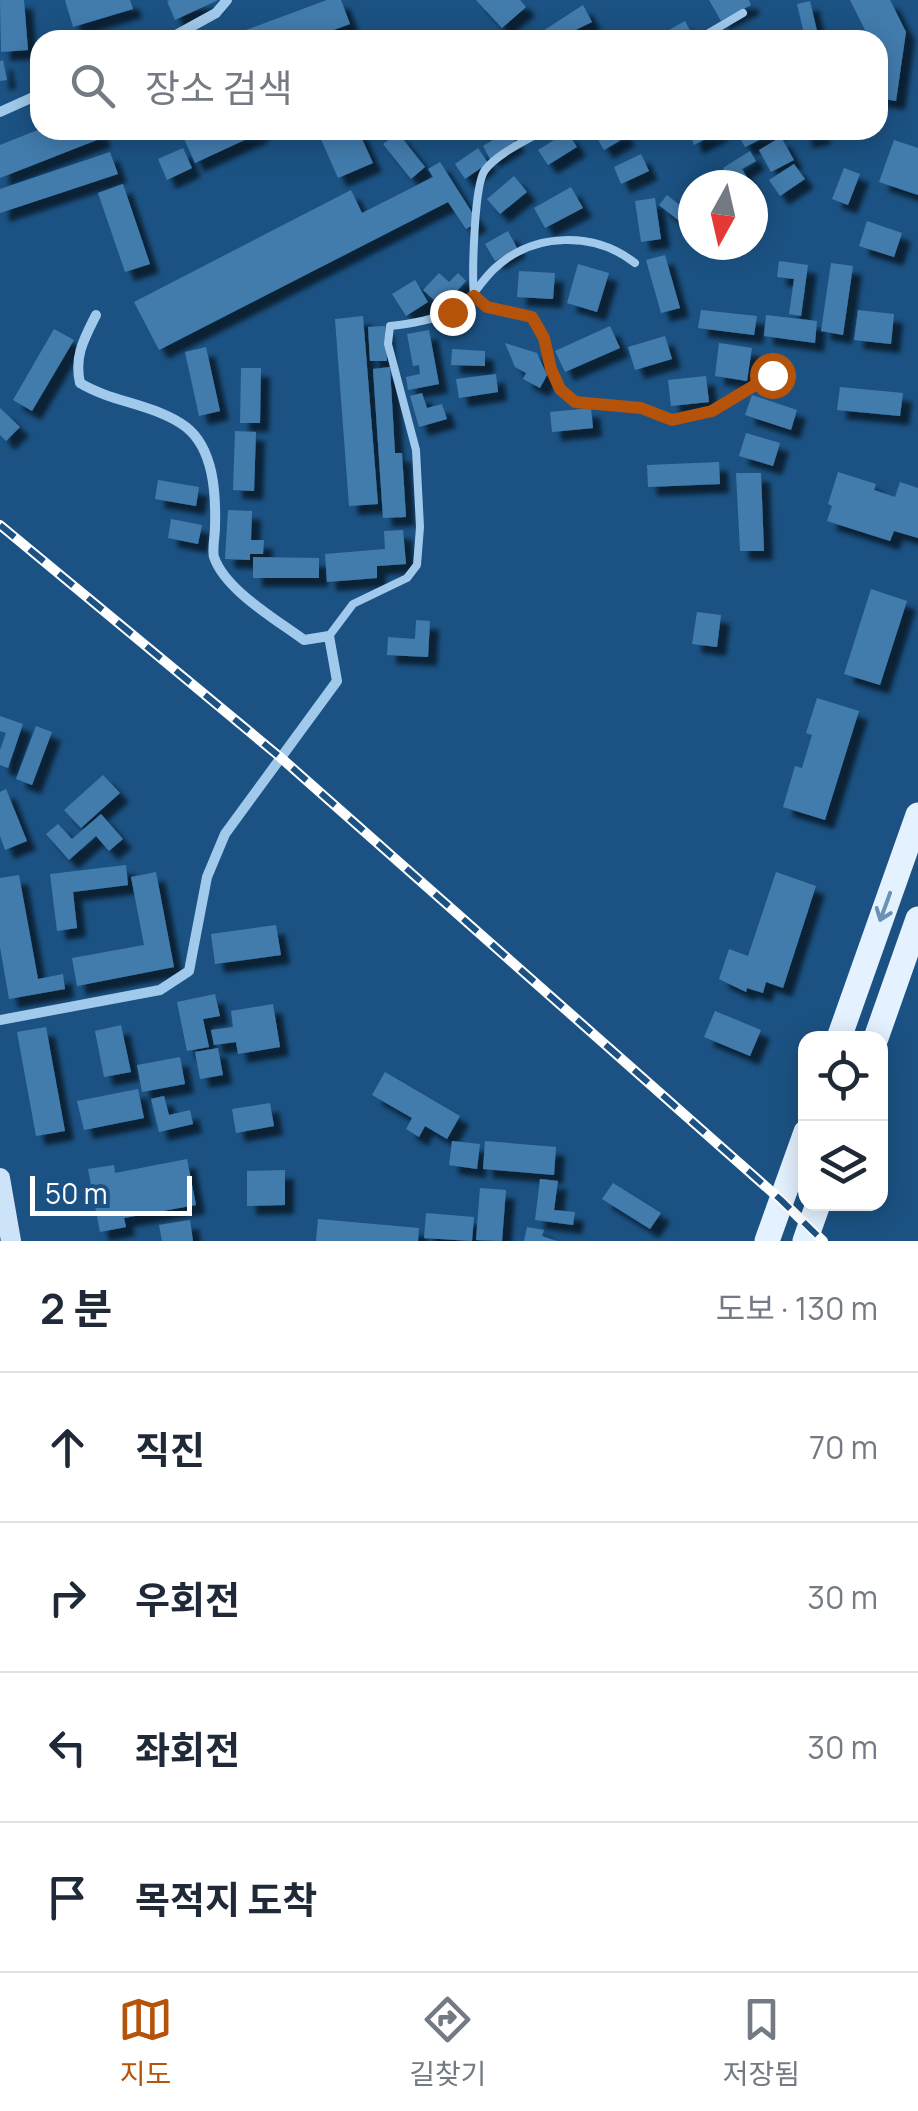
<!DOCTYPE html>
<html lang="ko">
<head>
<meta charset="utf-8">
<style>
	:root { --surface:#fff; --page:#f6f6f7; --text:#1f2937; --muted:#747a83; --line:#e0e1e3; --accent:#b45309 }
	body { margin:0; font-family:Manrope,"Noto Sans KR",sans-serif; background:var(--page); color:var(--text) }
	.controls { position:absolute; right:30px; bottom:30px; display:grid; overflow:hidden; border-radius:20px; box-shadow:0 5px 25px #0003 }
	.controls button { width:90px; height:90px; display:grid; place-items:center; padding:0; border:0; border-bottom:2px solid var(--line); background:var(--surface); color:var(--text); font:50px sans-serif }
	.compass { position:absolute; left:678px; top:170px; width:90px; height:90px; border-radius:50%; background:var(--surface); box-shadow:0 5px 25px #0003; rotate:188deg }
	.scale { position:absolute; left:30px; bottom:25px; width:162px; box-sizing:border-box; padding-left:10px; border:5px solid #fff; border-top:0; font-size:28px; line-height:35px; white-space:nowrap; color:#fff; -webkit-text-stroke:8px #1b5283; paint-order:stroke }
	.stop { position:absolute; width:30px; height:30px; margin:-22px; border:8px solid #b45309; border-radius:50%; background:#fff }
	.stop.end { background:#b45309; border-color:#fff; box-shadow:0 2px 10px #0008 }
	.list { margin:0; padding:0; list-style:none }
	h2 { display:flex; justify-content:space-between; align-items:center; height:130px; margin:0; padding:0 40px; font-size:42px }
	h2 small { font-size:32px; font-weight:400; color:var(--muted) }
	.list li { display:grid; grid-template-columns:65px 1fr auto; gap:30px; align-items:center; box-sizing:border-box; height:150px; padding:0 40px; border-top:2px solid var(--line) }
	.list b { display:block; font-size:38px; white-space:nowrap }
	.list em { font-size:32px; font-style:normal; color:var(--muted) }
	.icon { flex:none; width:55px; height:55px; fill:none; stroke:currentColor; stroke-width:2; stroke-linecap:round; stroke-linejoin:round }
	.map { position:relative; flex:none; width:918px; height:1241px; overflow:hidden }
	.search { position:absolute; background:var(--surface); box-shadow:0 5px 25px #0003; left:30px; right:30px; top:30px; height:110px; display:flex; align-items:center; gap:25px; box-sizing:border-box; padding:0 35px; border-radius:30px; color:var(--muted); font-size:38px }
	.sheet { height:730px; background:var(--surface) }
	nav { display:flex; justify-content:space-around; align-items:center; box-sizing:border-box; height:140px; border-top:2px solid var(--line); background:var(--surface); font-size:28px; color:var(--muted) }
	nav a { display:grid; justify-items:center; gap:5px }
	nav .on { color:var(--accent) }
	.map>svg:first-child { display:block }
	.building { fill:#437cad; filter:url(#shadow) }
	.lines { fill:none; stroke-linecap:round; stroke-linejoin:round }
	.service { stroke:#a0c9eb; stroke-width:8 }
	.minor { stroke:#a0c9eb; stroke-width:10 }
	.secondary { stroke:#cce3f8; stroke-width:20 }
	.primary { stroke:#e4f1ff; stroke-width:25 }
	.rail-casing { stroke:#fff; stroke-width:10 }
	.rail { stroke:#1b5283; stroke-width:6; stroke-dasharray:19; stroke-linecap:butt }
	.oneway { stroke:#6b92b5 }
	.route { stroke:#b45309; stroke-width:12 }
</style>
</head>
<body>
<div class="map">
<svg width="918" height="1241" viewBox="0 0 918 1241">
	<defs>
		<filter id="shadow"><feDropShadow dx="9" dy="9" stdDeviation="2.5" flood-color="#0009"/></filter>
	</defs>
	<rect width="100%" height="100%" fill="#1b5283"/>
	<path class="building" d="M0,0H24L28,50L1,52Z
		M65,0H130L133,9L73,27Z
		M170,0H218L175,20L167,1Z
		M327,0H341L350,24L306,40H249L246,30Z
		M476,0H520L526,7L502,28Z
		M709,0H749L751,5L721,21Z
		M850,0H890L906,32L896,101L878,98V40H870Z
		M810,1L818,35L805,38L797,4Z
		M583,5L592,22L555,40H529Z
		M685,21L693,36L686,40H663L660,35Z
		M64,30L65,40H50L49,31Z
		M99,31L103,40H75Z
		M3,60L7,80L0,81V61Z
		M40,129L99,130L102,138L0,178V145Z
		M185,130H259L260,133L195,163L181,132Z
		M317,130H358L373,163L338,178Z
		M610,130H622L626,137L604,150L597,138Z
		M689,130H723L694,145Z
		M748,130H780L745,147L738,135Z
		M802,130H821L822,135L804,139Z
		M508,131L516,143L490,159L483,146Z
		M567,132L577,147L548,165L538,150Z
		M398,133L425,167L411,179L383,144Z
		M781,137L794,160L771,172L759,150Z
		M894,140L918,148V195L879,182Z
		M183,148L192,168L167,180L158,159Z
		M478,148L488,163L465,179L455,164Z
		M750,151L756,161L742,169L752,185H733L723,168Z
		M110,152L118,174L0,213V189Z
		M641,154L649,171L621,184L614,167Z
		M440,162L478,222L466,229L448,202L159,350L134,302L351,190L362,213L433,177L428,169Z
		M794,164L805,179L780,196L769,180Z
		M844,168L860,174L848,205L832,199Z
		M514,176L527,192L500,214L487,199Z
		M123,184L150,264L125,272L98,193Z
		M571,187L583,208L545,228L534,208Z
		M667,195L691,214L683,224L659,205Z
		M655,198L661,239L641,242L635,201Z
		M867,221L902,233L894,257L859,246Z
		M508,231L517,248L495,261L485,244Z
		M665,255L680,308L661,313L646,260Z
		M779,261L808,265L801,316L789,314L794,279L777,277Z
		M831,263L853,266L843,335L821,331Z
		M578,264L609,273L597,312L567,303Z
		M519,271L555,273L553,299L517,297Z
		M439,273L449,282L458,273L466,281L442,307L423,290Z
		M415,280L428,302L406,316L392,294Z
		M701,310L757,316L754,335L698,328Z
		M858,310L894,314L891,344L854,340Z
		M766,315L817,321L815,343L764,336Z
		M363,316L378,504L349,506L335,319Z
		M385,326L387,361H370L368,327Z
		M610,326L620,348L565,372L555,351Z
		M54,329L74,340L32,411L13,400Z
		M429,330L439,384L408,390L406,377L420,374L419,365L413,366L407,334Z
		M665,336L672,359L635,370L628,347Z
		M505,343L537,353L547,375L540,388L523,379L526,373L515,367Z
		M719,343L752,348L747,381L715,376Z
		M206,347L220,411L199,416L185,352Z
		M452,349L485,351V366L451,365Z
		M390,367L395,453H402L406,517L383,518L373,369Z
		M241,368H261L260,423H240Z
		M496,374L498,392L459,398L456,379Z
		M706,376L709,402L671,406L668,380Z
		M840,387L903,393L900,416L837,410Z
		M422,393L427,408L442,404L447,419L419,427L410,396Z
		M752,395L797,410L791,430L745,415Z
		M0,408L20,427L6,441L0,435Z
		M591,408L593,428L552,432L550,412Z
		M235,431L256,432L254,491L233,490Z
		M746,433L780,443L773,466L739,456Z
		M719,462L720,484L648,487L647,465Z
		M838,472L876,484L874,490L895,497L900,482L918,488V538L894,531L890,541L827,521L832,506L828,504Z
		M736,473H761L764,551H740Z
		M158,480L199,487L196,506L155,499Z
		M228,510L252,511L251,540H264L263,554H250V560L225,559Z
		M171,519L202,525L198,544L168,538Z
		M403,530L406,564L377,566V578L327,582L325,554L385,549L384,531Z
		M253,557L319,558V578H253Z
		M871,589L907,601L880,685L844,674Z
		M697,612L721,615L717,647L692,644Z
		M416,620L430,621L428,657L387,655L388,637L415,639Z
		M817,698L859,711L825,820L783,807L795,766L802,768L812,735L806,733Z
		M0,716L23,724L8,768L0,765V750L6,733L0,731Z
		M36,726L52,732L32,785L16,779Z
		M103,775L120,793L81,828L64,810Z
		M6,789L27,841L5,850L0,836V792Z
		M101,814L123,839L109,851L96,836L69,860L46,834L58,824L72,839Z
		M126,865L128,885L73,892L77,928L57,931L50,874Z
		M156,872L174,967L77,986L72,958L144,945L131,877Z
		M776,872L816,886L783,988L766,982L763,993L747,988L746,992L719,979L729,949L748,956Z
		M19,875L38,979L63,974L65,989L9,999L0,947V878Z
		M276,925L281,955L215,964L211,934Z
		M215,994L220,1016L203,1019L209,1047L187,1051L177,1002Z
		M273,1004L280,1047L238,1054L236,1042L214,1045L211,1030L233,1027L231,1011Z
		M715,1011L761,1030L750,1056L704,1037Z
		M121,1025L131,1072L104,1077L95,1031Z
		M46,1027L65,1131L36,1136L17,1032Z
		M218,1048L223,1075L200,1079L195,1052Z
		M180,1057L185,1084L142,1092L137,1065Z
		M385,1072L460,1116L447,1139L425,1126L419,1137L406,1129L412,1118L372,1095Z
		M138,1089L144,1118L84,1130L77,1101Z
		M164,1096L169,1115L190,1110L193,1124L159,1132L151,1099Z
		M270,1103L274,1126L236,1133L232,1109Z
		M452,1141L480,1144L477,1169L449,1165Z
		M485,1141L556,1147L554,1175L483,1169Z
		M187,1159L196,1205L124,1218L126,1227L100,1232L88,1169L114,1165L115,1173Z
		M285,1170V1205L247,1206V1171Z
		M540,1179L558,1181L554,1210L575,1212L573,1225L535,1220Z
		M613,1183L661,1213L650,1229L602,1199Z
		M480,1188L506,1190L502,1241L476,1240Z
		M426,1213L474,1217L472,1241L424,1238Z
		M318,1219L419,1228L418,1241H316Z
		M190,1220L193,1241H162L159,1225Z
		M527,1227L544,1230L542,1236L557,1241H524Z"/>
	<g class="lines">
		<path class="service" d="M697,40L743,13
			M544,130C526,141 498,153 485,170C474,184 472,275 474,296L487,307L532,317L544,338L551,369L560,389L575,402L641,408L672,420L711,411L772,375
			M329,636L353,604L407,578L417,565L420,527L416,450L388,344L390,326C410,324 432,320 450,312C471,303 478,284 494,269C533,232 594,231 635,263"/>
		<path class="minor" d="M167,40L216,13L227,0
			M0,112L40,94
			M0,1020L160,990L189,971L207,877L225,834L337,681L329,636L304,640C277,620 225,590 214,557C212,549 215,536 215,527C216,494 214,449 186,427C155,404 113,403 80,383C74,356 84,339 96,315"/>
		<path class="secondary" d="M0,1178L11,1241"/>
		<path class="primary" d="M839,1038L918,815
			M876,1038L918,919
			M767,1241L806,1132
			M805,1241L818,1204"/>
		<defs>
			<path id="rail" d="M0,525L280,757L781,1200L823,1241"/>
		</defs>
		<use href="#rail" class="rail-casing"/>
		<use href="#rail" class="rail"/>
	</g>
	<defs><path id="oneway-shaft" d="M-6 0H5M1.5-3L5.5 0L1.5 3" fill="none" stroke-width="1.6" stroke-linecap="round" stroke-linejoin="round" transform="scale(2.5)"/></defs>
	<use class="oneway" href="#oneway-shaft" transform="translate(885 907) rotate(110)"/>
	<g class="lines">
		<path class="route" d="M452,312L474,296L487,307L532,317L544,338L551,369L560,389L575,402L641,408L672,420L712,411L772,375"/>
	</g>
</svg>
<div class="controls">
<button><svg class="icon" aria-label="locate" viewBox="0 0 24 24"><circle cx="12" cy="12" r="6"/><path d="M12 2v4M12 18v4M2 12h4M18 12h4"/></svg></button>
<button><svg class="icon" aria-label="layers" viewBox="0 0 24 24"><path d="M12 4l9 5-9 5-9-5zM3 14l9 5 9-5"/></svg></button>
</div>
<svg class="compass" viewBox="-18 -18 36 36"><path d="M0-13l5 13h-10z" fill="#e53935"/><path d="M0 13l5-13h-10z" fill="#747a83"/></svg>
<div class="scale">50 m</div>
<div class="stop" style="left:772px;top:375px"></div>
<div class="stop end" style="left:452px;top:312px"></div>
<div class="search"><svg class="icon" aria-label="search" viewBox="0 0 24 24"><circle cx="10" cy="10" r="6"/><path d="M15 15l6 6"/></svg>장소 검색</div>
</div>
<section class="sheet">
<h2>2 분<small>도보 · 130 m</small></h2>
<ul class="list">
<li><svg class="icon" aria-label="ahead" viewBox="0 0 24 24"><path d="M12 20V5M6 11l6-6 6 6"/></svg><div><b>직진</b></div><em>70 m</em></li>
<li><svg class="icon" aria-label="right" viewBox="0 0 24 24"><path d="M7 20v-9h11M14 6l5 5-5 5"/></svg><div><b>우회전</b></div><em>30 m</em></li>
<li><svg class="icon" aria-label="left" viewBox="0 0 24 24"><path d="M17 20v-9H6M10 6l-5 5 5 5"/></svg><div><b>좌회전</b></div><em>30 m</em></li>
<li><svg class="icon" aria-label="arrive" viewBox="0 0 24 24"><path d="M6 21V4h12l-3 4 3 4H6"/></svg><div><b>목적지 도착</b></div></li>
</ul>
</section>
<nav>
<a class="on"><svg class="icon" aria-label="map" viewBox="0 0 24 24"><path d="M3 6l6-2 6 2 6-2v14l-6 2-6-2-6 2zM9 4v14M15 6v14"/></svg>지도</a>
<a><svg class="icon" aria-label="directions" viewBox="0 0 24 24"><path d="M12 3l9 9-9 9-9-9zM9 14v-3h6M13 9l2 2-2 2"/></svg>길찾기</a>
<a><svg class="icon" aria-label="saved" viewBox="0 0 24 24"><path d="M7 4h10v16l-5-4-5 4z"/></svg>저장됨</a>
</nav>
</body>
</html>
